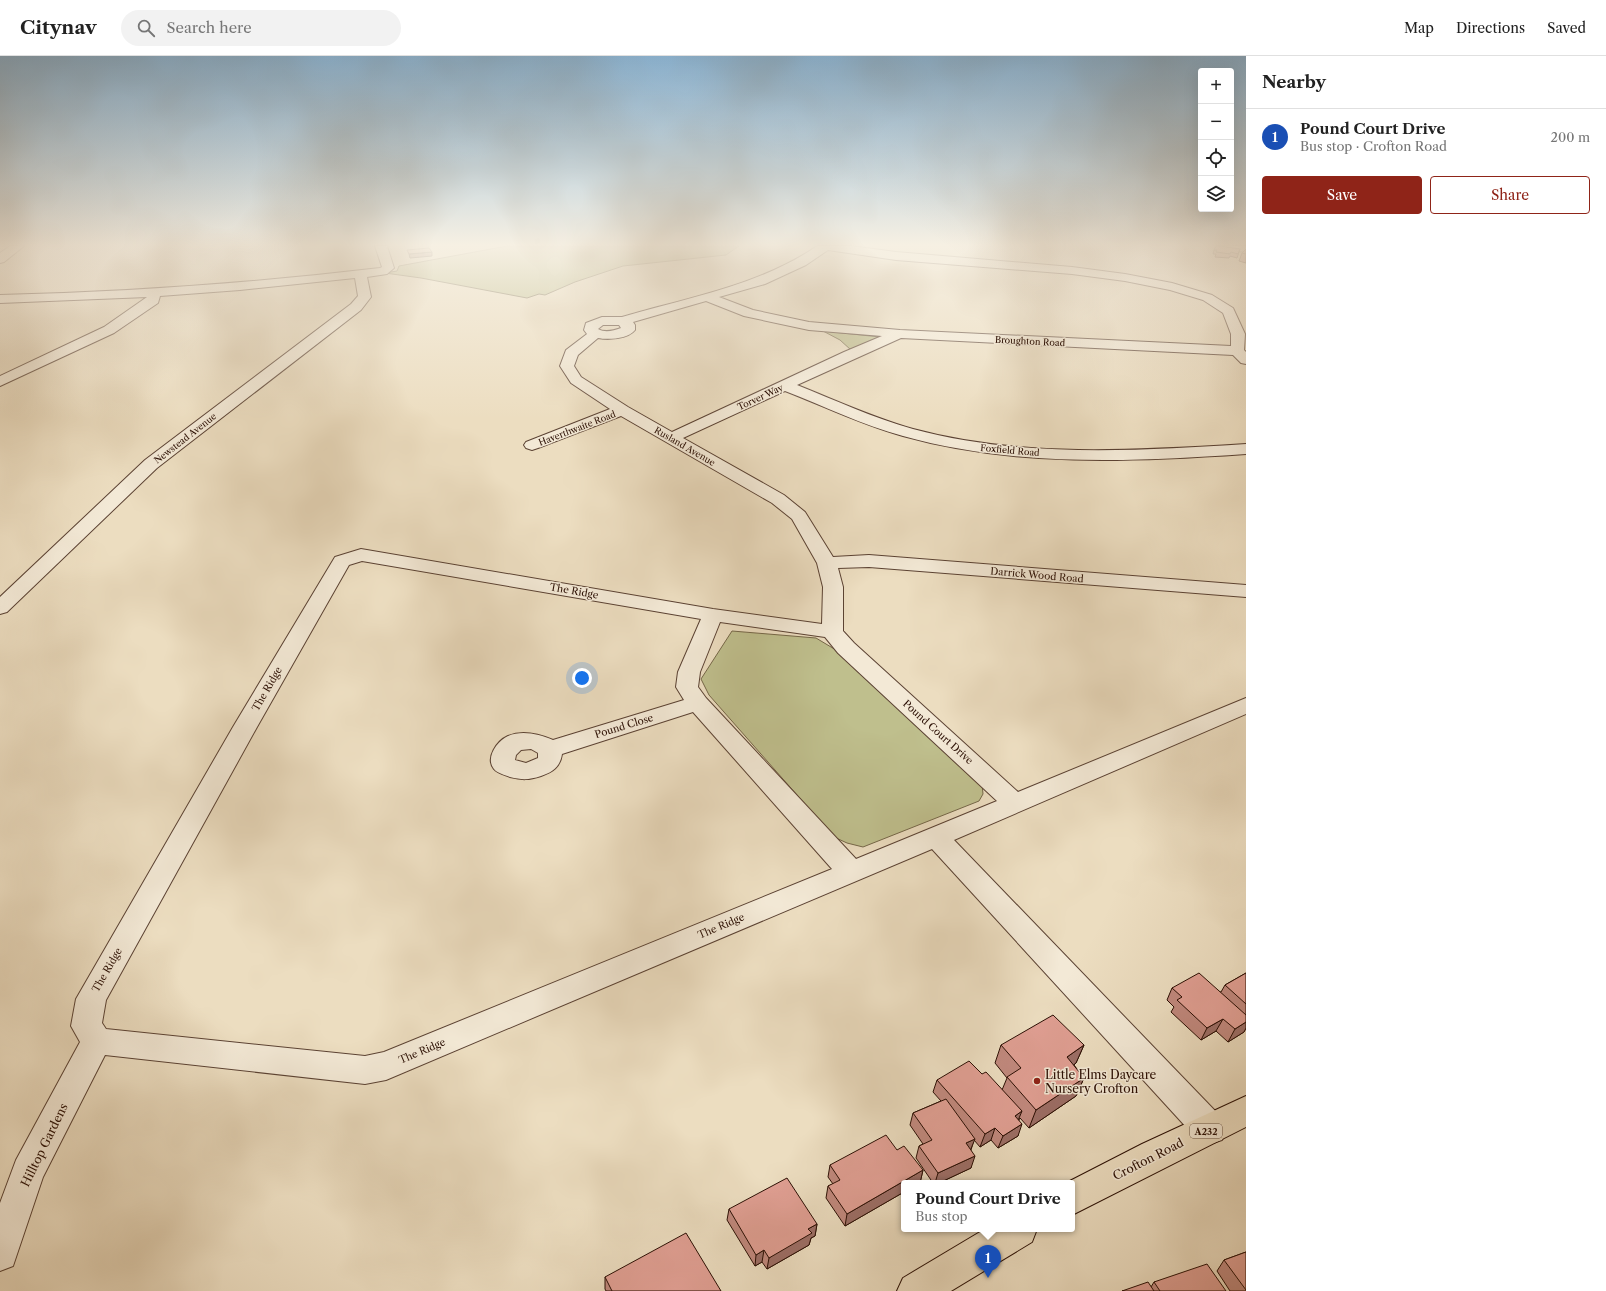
<!DOCTYPE html>
<html lang="en">
<head>
<meta charset="utf-8">
<style>
	:root { --surface:#fff; --page:#f2f2f2; --text:#222; --muted:#767676; --line:#e0e0e0; --accent:#8f2418 }
	body { margin:0; font-family:"Libre Caslon Text",serif; background:var(--page); color:var(--text) }
	.controls { position:absolute; right:12px; top:12px; display:grid; overflow:hidden; border-radius:4px; box-shadow:0 4px 16px #0002 }
	.controls button { width:36px; height:36px; display:grid; place-items:center; padding:0; border:0; border-bottom:1px solid var(--line); background:var(--surface); color:var(--text); font:20px sans-serif }
	.you { position:absolute; left:582px; top:622px; width:14px; height:14px; margin:-10px; border:3px solid #fff; border-radius:50%; background:#1a73e8; box-shadow:0 0 0 6px #1a73e833 }
	.badge { display:grid; place-items:center; width:26px; height:26px; border-radius:50%; background:var(--accent); color:#fff; font-size:13px; font-weight:700 }
	.pin { position:absolute; translate:-50% -33px; filter:drop-shadow(0 1px 2px #0008) }
	.pin::after { content:''; position:absolute; top:21px; width:14px; height:12px; background:inherit; clip-path:polygon(0 0,100% 0,50% 100%) }
	.popup { position:absolute; left:901px; top:1124px; width:174px; height:52px; box-sizing:border-box; display:grid; place-content:center; border-radius:4px; background:var(--surface); filter:drop-shadow(0 1px 3px #0005); font-size:13px; white-space:nowrap; color:var(--muted) }
	.popup b { font-size:15px; color:var(--text) }
	.popup::after { content:''; position:absolute; left:50%; top:100%; margin-left:-8px; border:8px solid transparent; border-top-color:var(--surface) }
	.list { margin:0; padding:0; list-style:none }
	h2 { display:flex; justify-content:space-between; align-items:center; height:52px; margin:0; padding:0 16px; font-size:17px }
	h2 small { font-size:13px; font-weight:400; color:var(--muted) }
	.list li { display:grid; grid-template-columns:26px 1fr auto; gap:12px; align-items:center; box-sizing:border-box; height:56px; padding:0 16px; border-top:1px solid var(--line) }
	.list b { display:block; font-size:15px; white-space:nowrap }
	.list p { margin:0; font-size:13px; white-space:nowrap; color:var(--muted) }
	.list em { font-size:13px; font-style:normal; color:var(--muted) }
	.actions { display:flex; gap:8px; padding:12px 16px }
	.actions a { flex:1; padding:9px 0; border:1px solid var(--accent); border-radius:4px; text-align:center; font-size:14px; color:var(--accent) }
	.actions .main { background:var(--accent); color:#fff }
	.icon { flex:none; width:22px; height:22px; fill:none; stroke:currentColor; stroke-width:2; stroke-linecap:round; stroke-linejoin:round }
	.map { position:relative; flex:none; width:1246px; height:1235px; overflow:hidden }
	header { display:flex; align-items:center; gap:24px; box-sizing:border-box; height:56px; padding:0 20px; background:var(--surface); border-bottom:1px solid var(--line) }
	header strong { font-size:19px }
	nav { display:flex; gap:22px; margin-inline-start:auto; font-size:14px }
	.search { width:280px; height:36px; background:var(--page); display:flex; align-items:center; gap:10px; box-sizing:border-box; padding:0 14px; border-radius:22px; color:var(--muted); font-size:15px }
	main { display:flex }
	aside { flex:1; background:var(--surface) }
	.map>svg:first-child { display:block }
	.green { fill:#bfbf8d; stroke:#756748 }
	.lines { fill:none; stroke-linecap:round; stroke-linejoin:round }
	.street-casing { stroke:#5b4233; stroke-width:2 }
	.primary-casing { stroke:#2b0f04; stroke-width:2 }
	.street { fill:#f3e9d6; fill-rule:evenodd }
	.primary { fill:#ecddc0; fill-rule:evenodd }
	.wall { fill:#c1897e; stroke:#2b0f04 }
	.shaded-wall { fill:#9d6f67; stroke:#2b0f04 }
	.building { fill:#e09f93; stroke:#2b0f04 }
	.poi-dot { fill:#8f2418; stroke:#f3e9d6; stroke-width:1.5 }
	.labels { text-anchor:middle; dominant-baseline:central; stroke-width:3; stroke-linejoin:round; paint-order:stroke }
	.far-street-label { font-size:9px; fill:#2b0f04; stroke:#f3e9d6 }
	.shield { fill:#f3e9d6; stroke:#675043; stroke-width:1 }
	.shield-label { font-size:9px; font-weight:bold; fill:#2b0f04 }
	.street-label { font-size:10px; fill:#2b0f04; stroke:#f3e9d6 }
	.near-poi-label { font-size:12px; fill:#2b0f04; stroke:#f3e9d6; text-anchor:start }
	.near-street-label { font-size:12px; fill:#2b0f04; stroke:#f3e9d6 }
</style>
</head>
<body>
<header>
<strong>Citynav</strong>
<div class="search"><svg class="icon" aria-label="search" viewBox="0 0 24 24"><circle cx="10" cy="10" r="6"/><path d="M15 15l6 6"/></svg>Search here</div>
<nav><a>Map</a><a>Directions</a><a>Saved</a></nav>
</header>
<main>
<div class="map">
<svg width="1246" height="1235" viewBox="0 0 1246 1235">
	<rect width="100%" height="100%" fill="#ecddc0"/>
	<filter id="stains"><feTurbulence type="fractalNoise" baseFrequency=".005" numOctaves="4"/><feColorMatrix values="0 0 0 0 .2 0 0 0 0 .09 0 0 0 0 .02 0 0 0 .5 -.17"/></filter>
	<radialGradient id="worn" r=".72"><stop offset=".6" stop-color="#630" stop-opacity="0"/><stop offset="1" stop-color="#630" stop-opacity=".3"/></radialGradient>
	<path class="green" d="M507,190H739L726,199L623,210L575,226L545,239L539,238L527,242L421,222L385,217L397,215L399,210Z
		M823,275L880,281L851,294L840,284Z
		M732,575L816,582L836,594L982,728L983,738L979,745L863,791L847,787L834,781L709,639L701,623Z"/>
	<g class="lines">
		<defs>
			<path id="street" d="M10,190H24L4,206L0,207V197Z
				M375,190H387L394,212L387,218L367,221L371,241L361,254L157,412L7,556L0,558V541L145,404L351,248L358,240L355,222L240,234L160,240L158,247L114,277L0,330V320L104,271L147,241L0,247V239C127,236 253,227 380,212L382,211Z
				M817,190H851L896,196L1072,211L1125,218L1172,227L1212,239L1233,252L1245,278L1244,294L1246,296V308L1241,307L1233,299L901,282L797,329C835,344 873,362 913,373C1020,402 1136,395 1246,388V398C1132,406 1014,411 903,380C862,369 824,350 785,335L683,382L784,439L805,456L833,501L869,499L1246,529V541L869,511L838,512L843,531V575L854,587L1018,736L1246,642V658L954,784L1222,1062L1227,1073L1222,1084L1210,1088L1198,1084L932,793L386,1024L365,1028L105,999L43,1121L13,1210L0,1215V1147L16,1104L80,986L71,970L76,943L233,671L335,501L361,493L713,553L822,568L823,531L817,507L792,463L772,447L621,360L538,392L532,394L526,392L524,389L526,386L610,353L571,327L560,310L566,294L587,278L584,274L586,267L602,261H622C687,242 761,229 817,190ZM828,194L896,204L1072,218L1125,225L1170,234L1203,244L1223,257L1231,278V290L900,274L809,266L753,254L719,241L765,228L806,209ZM706,245L744,260L809,274L882,280L844,296L672,376L628,351L581,321L574,310L578,299L598,282C608,284 628,283 635,274V269L633,266ZM603,269H619L621,272C613,275 605,277 598,273ZM362,505L701,563L678,616L676,631L684,644L553,684C539,678 522,674 508,680C497,685 485,702 494,713C497,717 505,719 510,721C522,724 529,724 541,720C553,716 560,711 562,698L693,656L832,813L384,996L365,1000L106,973L102,967L106,944L257,671L349,509ZM720,566L825,581L838,597L997,745L856,803L706,642L698,631L700,616ZM531,693L538,697V702L526,707L515,704L516,699L521,694Z
				M1217,190H1246V196L1223,193Z"/>
			<path id="primary" d="M1246,1040V1071L1072,1159V1127H1066L1142,1088Z
				M985,1173H1037L1032,1186L951,1235H897L903,1222Z"/>
		</defs>
		<use href="#street" class="street-casing"/>
		<use href="#primary" class="primary-casing"/>
		<use href="#street" class="street"/>
		<use href="#primary" class="primary"/>
	</g>
	<path class="wall" d="M1240,193L1237,202L1230,200L1229,202L1215,201L1216,198H1213L1214,194Z
		M1246,193V207L1239,205L1242,197Z
		M1246,917V972L1244,976L1228,986L1216,975L1201,984L1171,956L1174,951L1167,944L1172,932L1221,936L1225,929Z
		M1001,989H1084L1076,1007L1074,1009L1084,1022L1076,1040L1029,1072L1020,1062L1019,1064L1018,1080L998,1092L991,1084L980,1091L974,1084L971,1094V1112L939,1127H933L916,1102L919,1090L923,1088L910,1069L913,1057L941,1045L933,1036L937,1024L982,1018L1002,1034L1007,1022L995,1007Z
		M897,1094L923,1114L920,1127H904V1136L845,1170L826,1142L828,1130L833,1128L828,1121L830,1109Z
		M729,1153L817,1168L815,1180L811,1182L809,1189L767,1213L762,1206L755,1210L727,1164Z
		M1246,1196V1235H1230L1217,1215L1224,1204Z
		M605,1221L721,1235H606L605,1233Z
		M1154,1226L1226,1235H1122L1151,1231Z"/>
	<path class="shaded-wall" d="M432,196V200L410,202L409,198Z
		M1223,963L1216,975L1201,984L1207,972Z
		M1246,966V972L1244,976L1228,986L1235,973Z
		M1084,989L1076,1007L1060,1019L1067,1001Z
		M1084,1022L1076,1040L1029,1072L1036,1054Z
		M1022,1055L1017,1067L1015,1060Z
		M1022,1068L1018,1080L998,1092L1003,1080Z
		M995,1072L991,1084L980,1091L985,1078Z
		M975,1083L970,1095L966,1087Z
		M975,1100L971,1112L939,1127H935L938,1117Z
		M923,1114L920,1127H904V1136L845,1170L847,1158Z
		M817,1168L815,1180L811,1182L809,1189L767,1213L769,1202L808,1173Z
		M764,1194L762,1206L755,1210L756,1199Z"/>
	<path class="building" d="M1216,190H1221L1240,193L1238,198L1231,196L1230,198L1216,196L1217,194H1214Z
		M429,192L432,196L409,198L407,194Z
		M1246,193V198L1242,197Z
		M1199,917L1246,959V966L1235,973L1223,963L1207,972L1177,944L1182,941L1172,932Z
		M1246,917V948L1225,929Z
		M1053,959L1084,989L1067,1001L1084,1022L1036,1054L1007,1021L1021,1012L1001,989Z
		M969,1005L982,1018L986,1016L1022,1055L1015,1060L1022,1068L1003,1080L995,1072L985,1078L937,1024Z
		M946,1043L975,1083L966,1087L975,1100L938,1117L919,1090L932,1084L913,1057Z
		M886,1079L897,1094L904,1090L923,1114L847,1158L828,1130L840,1124L830,1109Z
		M787,1122L817,1168L808,1173L812,1177L769,1202L764,1194L756,1199L729,1153Z
		M686,1177L721,1235H612L605,1221Z
		M1246,1196V1234L1224,1204Z
		M1207,1208L1226,1235H1160L1154,1226Z
		M1148,1226L1154,1235H1122Z"/>
	<linearGradient id="sky" x2="0" y2="1"><stop stop-color="#8bb6d7"/><stop offset="0.52" stop-color="#f6f0e3"/><stop offset="1" stop-color="#f6f0e3" stop-opacity="0"/></linearGradient>
	<rect width="1246" height="363" fill="url(#sky)"/>
	<circle class="poi-dot" cx="1037" cy="1025" r="4"/>
	<g class="labels">
		<g class="far-street-label">
			<text transform="translate(1030 285) rotate(3)">Broughton Road</text>
			<text transform="translate(760 341) rotate(-25)">Torver Way</text>
			<text transform="translate(577 372) rotate(-21)">Haverthwaite Road</text>
			<text transform="translate(185 382) rotate(-38)">Newstead Avenue</text>
			<text transform="translate(685 390) rotate(30)">Rusland Avenue</text>
			<text transform="translate(1010 394) rotate(5)">Foxfield Road</text>
		</g>
		<rect class="shield" x="1190" y="1068" width="32" height="14" rx="3"/>
		<g class="shield-label">
			<text x="1206" y="1075">A232</text>
		</g>
		<g class="street-label">
			<text transform="translate(1037 519) rotate(5)">Darrick Wood Road</text>
			<text transform="translate(574 535) rotate(10)">The Ridge</text>
			<text transform="translate(267 633) rotate(-60)">The Ridge</text>
			<text transform="translate(624 670) rotate(-17)">Pound Close</text>
			<text transform="translate(938 676) rotate(42)">Pound Court Drive</text>
			<text transform="translate(721 870) rotate(-23)">The Ridge</text>
			<text transform="translate(107 914) rotate(-60)">The Ridge</text>
			<text transform="translate(422 995) rotate(-23)">The Ridge</text>
		</g>
		<g class="near-poi-label">
			<text x="1045" y="1018">Little Elms Daycare<tspan x="1045" dy="14">Nursery Crofton</tspan></text>
		</g>
		<g class="near-street-label">
			<text transform="translate(44 1089) rotate(-64)">Hilltop Gardens</text>
			<text transform="translate(1148 1103) rotate(-27)">Crofton Road</text>
		</g>
	</g>
	<rect width="100%" height="100%" filter="url(#stains)"/>
	<rect width="100%" height="100%" fill="url(#worn)"/>
</svg>
<div class="controls">
<button>+</button>
<button>−</button>
<button><svg class="icon" aria-label="locate" viewBox="0 0 24 24"><circle cx="12" cy="12" r="6"/><path d="M12 2v4M12 18v4M2 12h4M18 12h4"/></svg></button>
<button><svg class="icon" aria-label="layers" viewBox="0 0 24 24"><path d="M12 4l9 5-9 5-9-5zM3 14l9 5 9-5"/></svg></button>
</div>
<div class="you"></div>
<div class="pin badge" style="left:988px;top:1222px;background:#1a4fb4">1</div>
<div class="popup"><b>Pound Court Drive</b>Bus stop</div>
</div>
<aside>
<h2>Nearby<small></small></h2>
<ul class="list">
<li><span class="badge" style="background:#1a4fb4">1</span><div><b>Pound Court Drive</b><p>Bus stop · Crofton Road</p></div><em>200 m</em></li>
</ul>
<div class="actions"><a class="main">Save</a><a>Share</a></div>
</aside>
</main>
</body>
</html>
